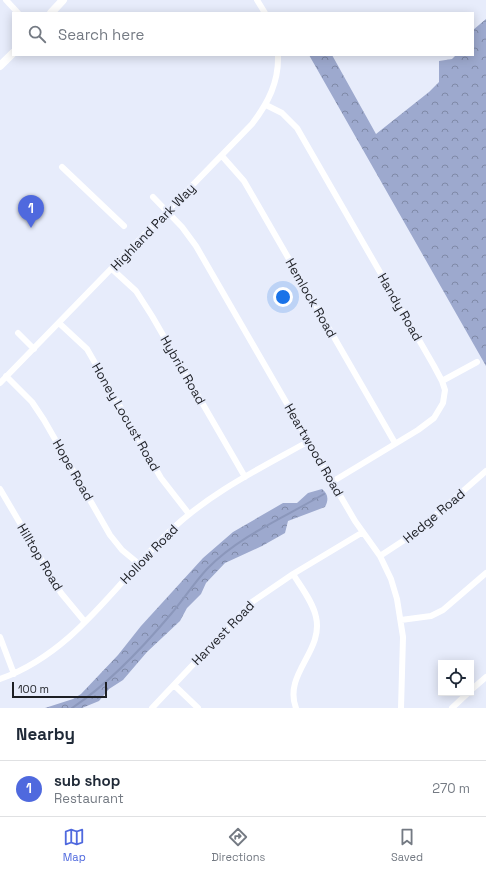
<!DOCTYPE html>
<html lang="en">
<head>
<meta charset="utf-8">
<style>
	:root { --surface:#fff; --page:#f2f2f3; --text:#1f2937; --muted:#747a83; --line:#e0e1e3; --accent:#4f69de }
	body { margin:0; font-family:"Space Grotesk",sans-serif; background:var(--page); color:var(--text) }
	.controls { position:absolute; right:12px; bottom:12px; display:grid; overflow:hidden; border-radius:0px; box-shadow:0 2px 10px #0003 }
	.controls button { width:36px; height:36px; display:grid; place-items:center; padding:0; border:0; border-bottom:1px solid var(--line); background:var(--surface); color:var(--text); font:20px sans-serif }
	.scale { position:absolute; left:12px; bottom:10px; width:95px; box-sizing:border-box; padding-left:4px; border:2px solid #1d1f24; border-top:0; font-size:11px; line-height:14px; white-space:nowrap; color:#1d1f24; -webkit-text-stroke:3px #e7ecfb; paint-order:stroke }
	.you { position:absolute; left:283px; top:297px; width:14px; height:14px; margin:-10px; border:3px solid #fff; border-radius:50%; background:#1a73e8; box-shadow:0 0 0 6px #1a73e833 }
	.badge { display:grid; place-items:center; width:26px; height:26px; border-radius:50%; background:var(--accent); color:#fff; font-size:13px; font-weight:700 }
	.pin { position:absolute; translate:-50% -33px; filter:drop-shadow(0 1px 2px #0008) }
	.pin::after { content:''; position:absolute; top:21px; width:14px; height:12px; background:inherit; clip-path:polygon(0 0,100% 0,50% 100%) }
	.list { margin:0; padding:0; list-style:none }
	h2 { display:flex; justify-content:space-between; align-items:center; height:52px; margin:0; padding:0 16px; font-size:17px }
	h2 small { font-size:13px; font-weight:400; color:var(--muted) }
	.list li { display:grid; grid-template-columns:26px 1fr auto; gap:12px; align-items:center; box-sizing:border-box; height:56px; padding:0 16px; border-top:1px solid var(--line) }
	.list b { display:block; font-size:15px; white-space:nowrap }
	.list p { margin:0; font-size:13px; white-space:nowrap; color:var(--muted) }
	.list em { font-size:13px; font-style:normal; color:var(--muted) }
	.icon { flex:none; width:22px; height:22px; fill:none; stroke:currentColor; stroke-width:2; stroke-linecap:round; stroke-linejoin:round }
	.map { position:relative; flex:none; width:486px; height:708px; overflow:hidden }
	.search { position:absolute; background:var(--surface); box-shadow:0 2px 10px #0003; left:12px; right:12px; top:12px; height:44px; display:flex; align-items:center; gap:10px; box-sizing:border-box; padding:0 14px; border-radius:0px; color:var(--muted); font-size:15px }
	.sheet { height:108px; background:var(--surface) }
	nav { display:flex; justify-content:space-around; align-items:center; box-sizing:border-box; height:56px; border-top:1px solid var(--line); background:var(--surface); font-size:11px; color:var(--muted) }
	nav a { display:grid; justify-items:center; gap:2px }
	nav .on { color:var(--accent) }
	.map>svg:first-child { display:block }
	.forest { fill:url(#forest-crowns) }
	.lines { fill:none; stroke-linecap:round; stroke-linejoin:round }
	.stream { stroke:#8b97bb; stroke-width:2 }
	.minor { stroke:#fff; stroke-width:6 }
	.major { stroke:#fff; stroke-width:8 }
	.labels { text-anchor:middle; dominant-baseline:central; stroke-width:4; stroke-linejoin:round; paint-order:stroke }
	.street-label { font-size:13px; fill:#1d1f24; stroke:#e7ecfb }
</style>
</head>
<body>
<div class="map">
<svg width="486" height="708" viewBox="0 0 486 708">
	<defs>
		<pattern id="forest-crowns" width="20" height="18" patternUnits="userSpaceOnUse"><rect width="20" height="18" fill="#9da9ce"/><path d="M2 6a3 3 0 1 1 6 0M12 15a3 3 0 1 1 6 0" fill="none" stroke="#7f89a7"/></pattern>
	</defs>
	<rect width="100%" height="100%" fill="#e7ecfb"/>
	<path class="forest" d="M486,19V366L309,55H332L376,134L429,92L439,82V61L452,59L456,55H473V30Z
		M322,489C328,494 329,499 325,507L288,521L285,533L262,546L225,563L206,583L201,594L187,608L180,621L147,652L123,680L109,689L99,701L82,708H45L73,699L81,694L118,655L141,626L203,558L233,532L283,503H297L308,493Z"/>
	<g class="lines">
		<path class="stream" d="M72,708C107,685 144,646 171,614C183,600 194,583 207,569C239,536 285,517 324,494"/>
		<path class="minor" d="M6,0L18,13
			M257,0L265,13
			M266,105L282,113L297,128L434,366L442,381L445,390L443,403L434,418L418,430L332,482
			M222,156L244,181L395,443
			M62,167L124,226
			M153,197L182,227L196,246L327,473L355,521L380,556L391,579L397,599L403,637L401,708
			M112,269L136,291L152,316L245,477
			M59,323L87,349L161,478L189,514
			M18,333L34,349
			M6,376L32,402L44,420L110,535L122,550L139,564
			M442,381L477,362
			M0,383L252,124C268,103 279,82 278,55
			M0,489L61,593L85,622
			M380,556L415,533L486,471
			M293,574C301,587 313,602 316,617C324,651 283,674 296,708
			M401,620L431,616L443,610L486,573
			M0,637L14,674
			M0,679C74,653 115,584 169,532C209,493 261,468 309,441
			M174,685L198,708
			M471,690L486,677
			M152,708L252,602L293,574L363,532
			M452,708L468,693"/>
		<path class="major" d="M51,13L63,0
			M0,66L13,53"/>
	</g>
	<g class="labels">
		<g class="street-label">
			<text transform="translate(153 227) rotate(-46)">Highland Park Way</text>
			<text transform="translate(311 298) rotate(60)">Hemlock Road</text>
			<text transform="translate(400 307) rotate(60)">Handy Road</text>
			<text transform="translate(183 370) rotate(60)">Hybrid Road</text>
			<text transform="translate(126 417) rotate(60)">Honey Locust Road</text>
			<text transform="translate(314 450) rotate(60)">Heartwood Road</text>
			<text transform="translate(73 470) rotate(60)">Hope Road</text>
			<text transform="translate(434 516) rotate(-40)">Hedge Road</text>
			<text transform="translate(149 554) rotate(-46)">Hollow Road</text>
			<text transform="translate(40 557) rotate(59)">Hilltop Road</text>
			<text transform="translate(223 633) rotate(-46)">Harvest Road</text>
		</g>
	</g>
</svg>
<div class="controls">
<button><svg class="icon" aria-label="locate" viewBox="0 0 24 24"><circle cx="12" cy="12" r="6"/><path d="M12 2v4M12 18v4M2 12h4M18 12h4"/></svg></button>
</div>
<div class="scale">100 m</div>
<div class="you"></div>
<div class="pin badge" style="left:31px;top:228px">1</div>
<div class="search"><svg class="icon" aria-label="search" viewBox="0 0 24 24"><circle cx="10" cy="10" r="6"/><path d="M15 15l6 6"/></svg>Search here</div>
</div>
<section class="sheet">
<h2>Nearby<small></small></h2>
<ul class="list">
<li><span class="badge">1</span><div><b>sub shop</b><p>Restaurant</p></div><em>270 m</em></li>
</ul>
</section>
<nav>
<a class="on"><svg class="icon" aria-label="map" viewBox="0 0 24 24"><path d="M3 6l6-2 6 2 6-2v14l-6 2-6-2-6 2zM9 4v14M15 6v14"/></svg>Map</a>
<a><svg class="icon" aria-label="directions" viewBox="0 0 24 24"><path d="M12 3l9 9-9 9-9-9zM9 14v-3h6M13 9l2 2-2 2"/></svg>Directions</a>
<a><svg class="icon" aria-label="saved" viewBox="0 0 24 24"><path d="M7 4h10v16l-5-4-5 4z"/></svg>Saved</a>
</nav>
</body>
</html>
